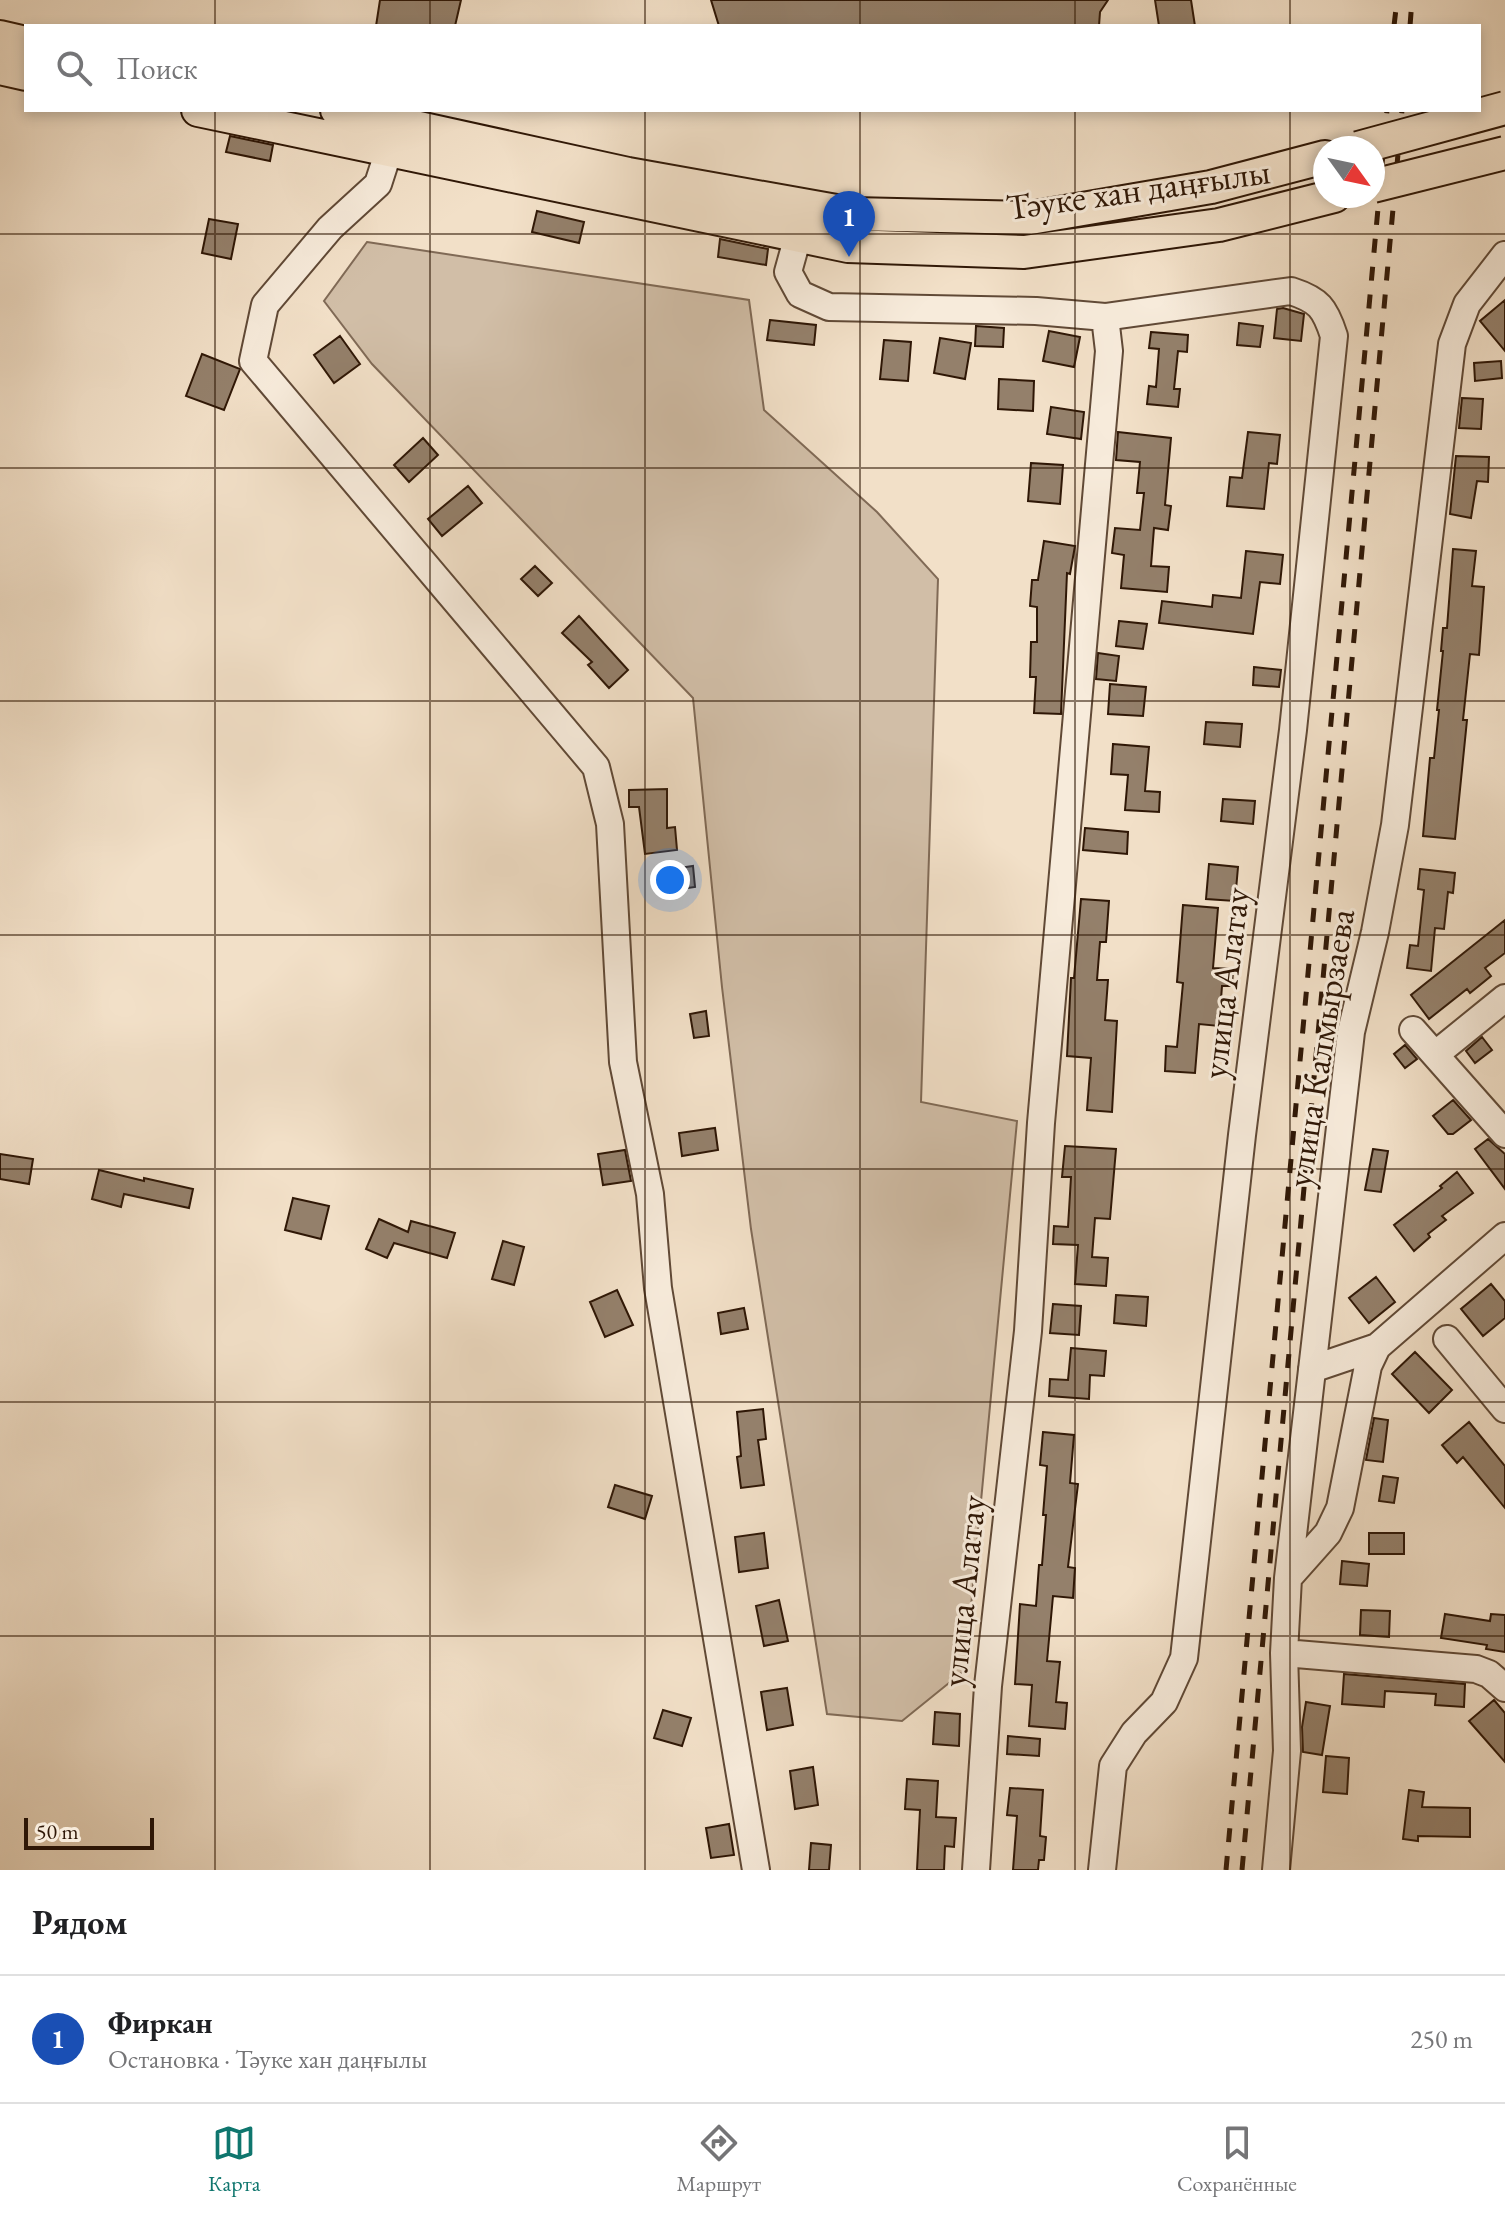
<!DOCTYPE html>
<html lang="ru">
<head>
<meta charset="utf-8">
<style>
	:root { --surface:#fff; --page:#f2f2f2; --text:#202124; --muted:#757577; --line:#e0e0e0; --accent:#0f766e }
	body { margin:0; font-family:"EB Garamond",serif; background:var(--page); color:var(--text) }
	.compass { position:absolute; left:1313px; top:136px; width:72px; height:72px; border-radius:50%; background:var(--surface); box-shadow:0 4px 12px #0003; rotate:123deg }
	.scale { position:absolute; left:24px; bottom:20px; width:130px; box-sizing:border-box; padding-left:8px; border:4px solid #2f1706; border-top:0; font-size:22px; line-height:28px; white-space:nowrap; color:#2f1706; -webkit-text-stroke:6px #f7ebdb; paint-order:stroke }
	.you { position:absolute; left:670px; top:880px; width:28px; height:28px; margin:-20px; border:6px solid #fff; border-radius:50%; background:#1a73e8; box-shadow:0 0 0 12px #1a73e833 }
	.badge { display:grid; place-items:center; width:52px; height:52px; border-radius:50%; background:var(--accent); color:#fff; font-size:26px; font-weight:700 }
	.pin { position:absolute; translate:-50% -66px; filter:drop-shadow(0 2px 4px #0008) }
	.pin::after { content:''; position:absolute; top:42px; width:28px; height:24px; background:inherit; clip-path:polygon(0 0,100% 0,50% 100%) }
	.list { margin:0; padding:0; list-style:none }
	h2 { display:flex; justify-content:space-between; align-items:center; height:104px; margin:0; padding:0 32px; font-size:34px }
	h2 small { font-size:26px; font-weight:400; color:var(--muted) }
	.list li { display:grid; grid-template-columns:52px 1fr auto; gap:24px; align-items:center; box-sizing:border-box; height:128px; padding:0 32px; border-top:2px solid var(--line) }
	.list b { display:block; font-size:30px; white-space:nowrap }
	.list p { margin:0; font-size:26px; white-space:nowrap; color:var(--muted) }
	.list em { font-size:26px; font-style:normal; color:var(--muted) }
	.icon { flex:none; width:44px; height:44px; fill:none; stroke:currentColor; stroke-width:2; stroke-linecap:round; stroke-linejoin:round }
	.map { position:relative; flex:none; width:1505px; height:1870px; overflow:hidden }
	.search { position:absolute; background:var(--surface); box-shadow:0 4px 12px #0003; left:24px; right:24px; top:24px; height:88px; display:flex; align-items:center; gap:20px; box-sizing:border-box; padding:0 28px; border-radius:0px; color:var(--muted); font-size:30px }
	.sheet { height:232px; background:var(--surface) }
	nav { display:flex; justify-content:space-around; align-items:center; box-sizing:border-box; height:112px; border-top:2px solid var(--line); background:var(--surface); font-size:22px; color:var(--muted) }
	nav a { display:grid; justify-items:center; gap:4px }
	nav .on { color:var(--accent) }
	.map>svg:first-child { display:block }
	.green { fill:#d1bea7; stroke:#806a56; stroke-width:2 }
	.building { fill:#94806b; stroke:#2f1706; stroke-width:2 }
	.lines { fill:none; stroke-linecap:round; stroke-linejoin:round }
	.minor-casing { stroke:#604936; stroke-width:30 }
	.major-casing { stroke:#2f1706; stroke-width:36 }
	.minor { stroke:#f7ebdb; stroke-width:26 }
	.major { stroke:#f2e0c8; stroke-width:32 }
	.rail { stroke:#2f1706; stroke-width:5; stroke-dasharray:14 14; stroke-linecap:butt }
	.major-bridge-casing { stroke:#2f1706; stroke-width:36; stroke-linecap:butt }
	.major-bridge { stroke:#f2e0c8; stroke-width:32 }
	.grid { fill:none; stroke:#2f1706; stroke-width:2; stroke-opacity:0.55 }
	.labels { text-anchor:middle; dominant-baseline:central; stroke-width:6; stroke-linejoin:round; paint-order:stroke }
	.street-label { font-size:36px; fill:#2f1706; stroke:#f7ebdb }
</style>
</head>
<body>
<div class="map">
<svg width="1505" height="1870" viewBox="0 0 1505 1870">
	<rect width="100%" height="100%" fill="#f2e0c8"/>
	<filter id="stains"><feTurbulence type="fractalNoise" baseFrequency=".0025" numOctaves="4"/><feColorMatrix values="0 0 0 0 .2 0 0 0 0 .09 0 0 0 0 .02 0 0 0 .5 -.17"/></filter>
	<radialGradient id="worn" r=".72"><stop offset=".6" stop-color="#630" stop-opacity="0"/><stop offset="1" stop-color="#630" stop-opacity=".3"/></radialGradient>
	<path class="green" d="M367,242L749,300L764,410L877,512L938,579L921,1102L1017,1121L965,1670L902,1721L827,1714L751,1229L722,987L693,698L372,364L324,301Z"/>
	<path class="building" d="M380,0H461L455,26H376Z
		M711,0H1108L1100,12L1099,26H719Z
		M1155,0H1191L1195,26H1159Z
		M230,136L273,145L270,161L226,152Z
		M537,211L584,222L579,243L532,232Z
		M209,219L238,224L231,259L202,253Z
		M720,239L768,249L766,265L718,257Z
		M1505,300V351L1480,321Z
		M1283,308L1304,314L1301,341L1274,338L1277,309Z
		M770,320L816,325L814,345L767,340Z
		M1239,323L1263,326L1260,347L1237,345Z
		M976,326L1004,328L1003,347L975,346Z
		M1049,331L1080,337L1074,367L1043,361Z
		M1151,332L1188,335L1187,352L1178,351L1174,389H1180L1178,407L1147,404L1149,386L1156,387L1159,349L1149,348Z
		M340,336L360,364L334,383L314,355Z
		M940,338L971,343L965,379L934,373Z
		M884,340L911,342L908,381L880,379Z
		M202,354L240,369L224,410L186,396Z
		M1501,361L1502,378L1475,381L1474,363Z
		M999,379L1034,381L1033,411L998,409Z
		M1462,398L1483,399L1481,429L1459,428Z
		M1051,407L1084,412L1081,439L1047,434Z
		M1118,432L1171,438L1165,505L1171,506L1168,530L1154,528L1151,566L1169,567L1167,592L1121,588L1124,555L1112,553L1115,528L1140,530L1144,493H1137L1140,462L1116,460Z
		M1248,432L1280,435L1277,464L1269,463L1264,509L1227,506L1230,477L1242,478Z
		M423,438L438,455L409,482L394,465Z
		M1456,456L1489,457L1488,482L1477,481L1471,518L1450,514Z
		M1031,463L1063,465L1060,504L1028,501Z
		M468,486L482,503L442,536L428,519Z
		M1044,541L1075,546L1070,574L1067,573L1061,714L1034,713L1036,677H1030L1031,642H1037V607L1030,606L1032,580H1038Z
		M1453,549L1476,551L1472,586L1484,587L1479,655L1470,654L1463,720H1467L1455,839L1423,836L1430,758H1434L1439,710H1437L1443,651H1441L1443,628H1447Z
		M1246,551L1283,555L1280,584L1260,582L1253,634L1159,623L1162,601L1212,607L1213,595L1241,598Z
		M535,566L552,583L538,596L521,579Z
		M579,616L628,670L609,688L588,665L592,662L562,633Z
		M1119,621L1147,624L1143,649L1116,646Z
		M1098,653L1119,656L1116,681L1096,679Z
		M1254,667L1281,670L1279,687L1253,685Z
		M1110,684L1146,687L1143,716L1108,714Z
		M1206,722L1242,724L1240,747L1204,744Z
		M1113,744L1149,747L1145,791L1160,792L1159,812L1125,810L1128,775L1111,774Z
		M667,789V828L675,827L677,850L645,854L639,807H629V790Z
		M1223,799L1255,801L1253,824L1221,821Z
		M1085,828L1128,832L1127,854L1083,850Z
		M1209,864L1238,867L1235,901L1206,899Z
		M693,866L695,887L674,890L672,869Z
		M1420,869L1455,873L1453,893L1448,892L1444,929L1435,928L1431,971L1407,968L1410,945L1418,946L1424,890L1418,889Z
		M1081,899L1109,901L1106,942H1100L1097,980H1108L1105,1020L1117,1021L1112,1112L1087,1110L1091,1058L1067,1056L1071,978H1074Z
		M1183,905L1218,908L1213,968L1233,969L1232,986H1222L1219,1026L1199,1024L1195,1073L1165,1071L1166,1046L1177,1047L1183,983L1177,982Z
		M1505,920V953L1485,968L1491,976L1470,993L1467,989L1429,1019L1411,995Z
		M706,1011L709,1036L694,1038L690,1014Z
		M1482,1037L1492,1050L1475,1063L1466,1051Z
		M1405,1045L1417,1059L1405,1068L1394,1054Z
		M1453,1100L1471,1120L1453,1134H1448L1433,1116Z
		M715,1128L718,1150L682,1156L679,1133Z
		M1488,1139L1505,1154V1189L1475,1149Z
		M1065,1146L1116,1149L1110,1219L1095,1218L1092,1257L1108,1258L1106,1286L1075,1284L1078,1245L1053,1244L1054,1226L1068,1227L1071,1177H1062Z
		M1373,1149L1388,1151L1381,1192L1365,1190Z
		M625,1150L631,1181L603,1185L598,1154Z
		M0,1154L33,1159L29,1184L0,1179Z
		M99,1170L144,1181V1178L193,1189L189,1208L124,1194L121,1207L92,1199Z
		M1457,1172L1473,1193L1442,1216L1446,1220L1428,1234L1430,1237L1414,1251L1394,1225L1442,1188L1440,1186Z
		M293,1198L329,1206L321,1239L285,1230Z
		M379,1219L408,1232L411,1221L455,1233L447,1258L394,1243L387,1258L366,1249Z
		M503,1241L524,1247L514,1285L492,1279Z
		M1376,1277L1395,1302L1369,1323L1349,1298Z
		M1491,1284L1505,1301V1318L1483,1336L1461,1309Z
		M617,1290L633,1325L605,1337L590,1302Z
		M1116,1295L1148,1297L1146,1326L1114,1323Z
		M1053,1304L1081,1306L1079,1335L1050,1333Z
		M744,1308L748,1329L721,1334L718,1313Z
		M1071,1348L1106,1351L1104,1376L1090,1375L1089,1399L1049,1396L1050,1379L1068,1380Z
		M1415,1352L1452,1390L1429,1413L1392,1374Z
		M763,1409L766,1439L758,1440L764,1485L741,1488L737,1457L741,1456L737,1412Z
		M1374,1418L1388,1420L1383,1462L1366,1460Z
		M1469,1422L1505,1466V1508L1463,1457L1457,1463L1442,1445Z
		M1043,1432L1074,1435L1070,1483L1078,1484L1068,1567L1075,1568L1073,1598L1053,1596L1047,1661L1060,1662L1056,1702L1067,1703L1065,1729L1029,1726L1032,1685L1015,1684L1020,1604L1036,1606L1039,1565H1042L1046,1515H1043L1047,1466L1040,1465Z
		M1383,1476L1398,1478L1394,1503L1379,1501Z
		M615,1485L652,1496L645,1519L608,1507Z
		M764,1533L768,1568L739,1572L735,1537Z
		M1369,1533H1404V1554H1369Z
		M1342,1561L1369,1564L1367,1586L1340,1584Z
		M779,1600L788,1641L764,1646L756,1606Z
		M1361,1610L1390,1611L1389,1637L1360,1635Z
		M1445,1614L1490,1621L1491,1614L1505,1615V1652L1486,1649L1487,1645L1441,1638Z
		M1344,1674L1465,1684L1464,1707L1435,1705L1436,1694L1385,1691L1384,1707L1342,1704Z
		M787,1688L793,1725L767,1730L761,1692Z
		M1494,1700L1505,1713V1762L1469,1721Z
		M1306,1702L1330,1706L1322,1755L1303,1752L1302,1727Z
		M663,1710L691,1718L682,1746L654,1738Z
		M935,1712L960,1714L959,1746L933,1744Z
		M1008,1736L1040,1739L1039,1756L1007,1754Z
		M1326,1756L1349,1758L1347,1794L1323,1792Z
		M813,1767L818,1805L795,1809L790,1771Z
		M907,1779L938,1781L936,1817L956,1818L954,1847L945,1846L944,1870H917L920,1810L905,1809Z
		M1010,1788L1043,1790L1040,1836L1046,1837L1044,1860H1039L1038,1870H1013L1017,1816L1007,1815Z
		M1409,1790L1424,1792L1422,1807L1470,1808V1837L1418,1836V1841L1403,1839Z
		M729,1824L734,1855L711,1858L706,1828Z
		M811,1843L831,1845L829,1870H809Z"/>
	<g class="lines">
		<defs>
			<path id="minor" d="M389,150L378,184L330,228L265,305L253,361L596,767L610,824L623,1062L650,1194L658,1288L756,1870
				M798,236L788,272L800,294L829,307L1036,311L1105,317L1109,351L1041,1123L1028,1331L988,1686L976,1870
				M1413,1030L1505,1134
				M1436,1054L1505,998
				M1447,1339L1505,1409
				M1312,1369L1377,1347L1505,1236
				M1288,1578L1328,1533L1340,1508L1368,1366L1377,1347
				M1284,1653L1476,1669L1489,1674L1505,1688
				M1102,1870L1113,1766L1134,1733L1164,1702L1184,1658L1242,1135L1293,730L1334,336C1325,308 1319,300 1291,291L1105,317
				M1276,1870L1287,1751L1284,1653L1288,1578L1351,1032L1375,932L1395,825L1452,344L1467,304L1505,255"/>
			<path id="major" d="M0,37L26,43
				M0,68L26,74
				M198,110L848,246L1024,252L1219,225L1334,196
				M337,110L628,174L853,214L1030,218L1211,187L1325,157"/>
		</defs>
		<use href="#minor" class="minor-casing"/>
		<use href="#major" class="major-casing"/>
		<use href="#minor" class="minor"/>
		<use href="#major" class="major"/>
		<path class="rail" d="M1394,26L1397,0
			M1410,26L1412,0
			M1226,1870L1387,110
			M1242,1870L1402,110"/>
		<defs>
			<path id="major-bridge" d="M1358,148L1505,108
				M1373,186L1505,153"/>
		</defs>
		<use href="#major-bridge" class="major-bridge-casing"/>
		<use href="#major-bridge" class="major-bridge"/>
	</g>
	<path class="grid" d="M215,0V26M430,0V26M645,0V26M860,0V26M1075,0V26M1290,0V26M215,110V1870M430,110V1870M645,110V1870M860,110V1870M1075,110V1870M1290,110V1870M0,234H1505M0,468H1505M0,701H1505M0,935H1505M0,1169H1505M0,1402H1505M0,1636H1505"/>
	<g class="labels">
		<g class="street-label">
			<text transform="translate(1138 189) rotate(-8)">Тәуке хан даңғылы</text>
			<text transform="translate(1225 983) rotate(-83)">улица Алатау</text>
			<text transform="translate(1320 1048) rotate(-81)">улица Калмырзаева</text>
			<text transform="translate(963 1591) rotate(-84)">улица Алатау</text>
		</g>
	</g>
	<rect width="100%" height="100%" filter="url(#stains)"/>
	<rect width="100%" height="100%" fill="url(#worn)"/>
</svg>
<svg class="compass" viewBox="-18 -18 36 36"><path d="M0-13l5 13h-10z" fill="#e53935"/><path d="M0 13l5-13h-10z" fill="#757577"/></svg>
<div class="scale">50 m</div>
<div class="you"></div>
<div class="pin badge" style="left:849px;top:257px;background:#1a4fb4">1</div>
<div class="search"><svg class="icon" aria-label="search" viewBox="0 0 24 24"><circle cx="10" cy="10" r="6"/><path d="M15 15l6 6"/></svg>Поиск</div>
</div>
<section class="sheet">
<h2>Рядом<small></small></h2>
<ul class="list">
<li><span class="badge" style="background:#1a4fb4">1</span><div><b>Фиркан</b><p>Остановка · Тәуке хан даңғылы</p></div><em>250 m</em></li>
</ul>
</section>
<nav>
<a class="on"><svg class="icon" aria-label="map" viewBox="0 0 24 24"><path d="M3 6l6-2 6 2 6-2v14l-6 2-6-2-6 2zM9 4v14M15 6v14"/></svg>Карта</a>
<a><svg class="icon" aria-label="directions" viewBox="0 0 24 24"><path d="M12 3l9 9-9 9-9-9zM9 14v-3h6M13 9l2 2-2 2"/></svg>Маршрут</a>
<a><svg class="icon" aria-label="saved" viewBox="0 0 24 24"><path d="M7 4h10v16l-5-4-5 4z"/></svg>Сохранённые</a>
</nav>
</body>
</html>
